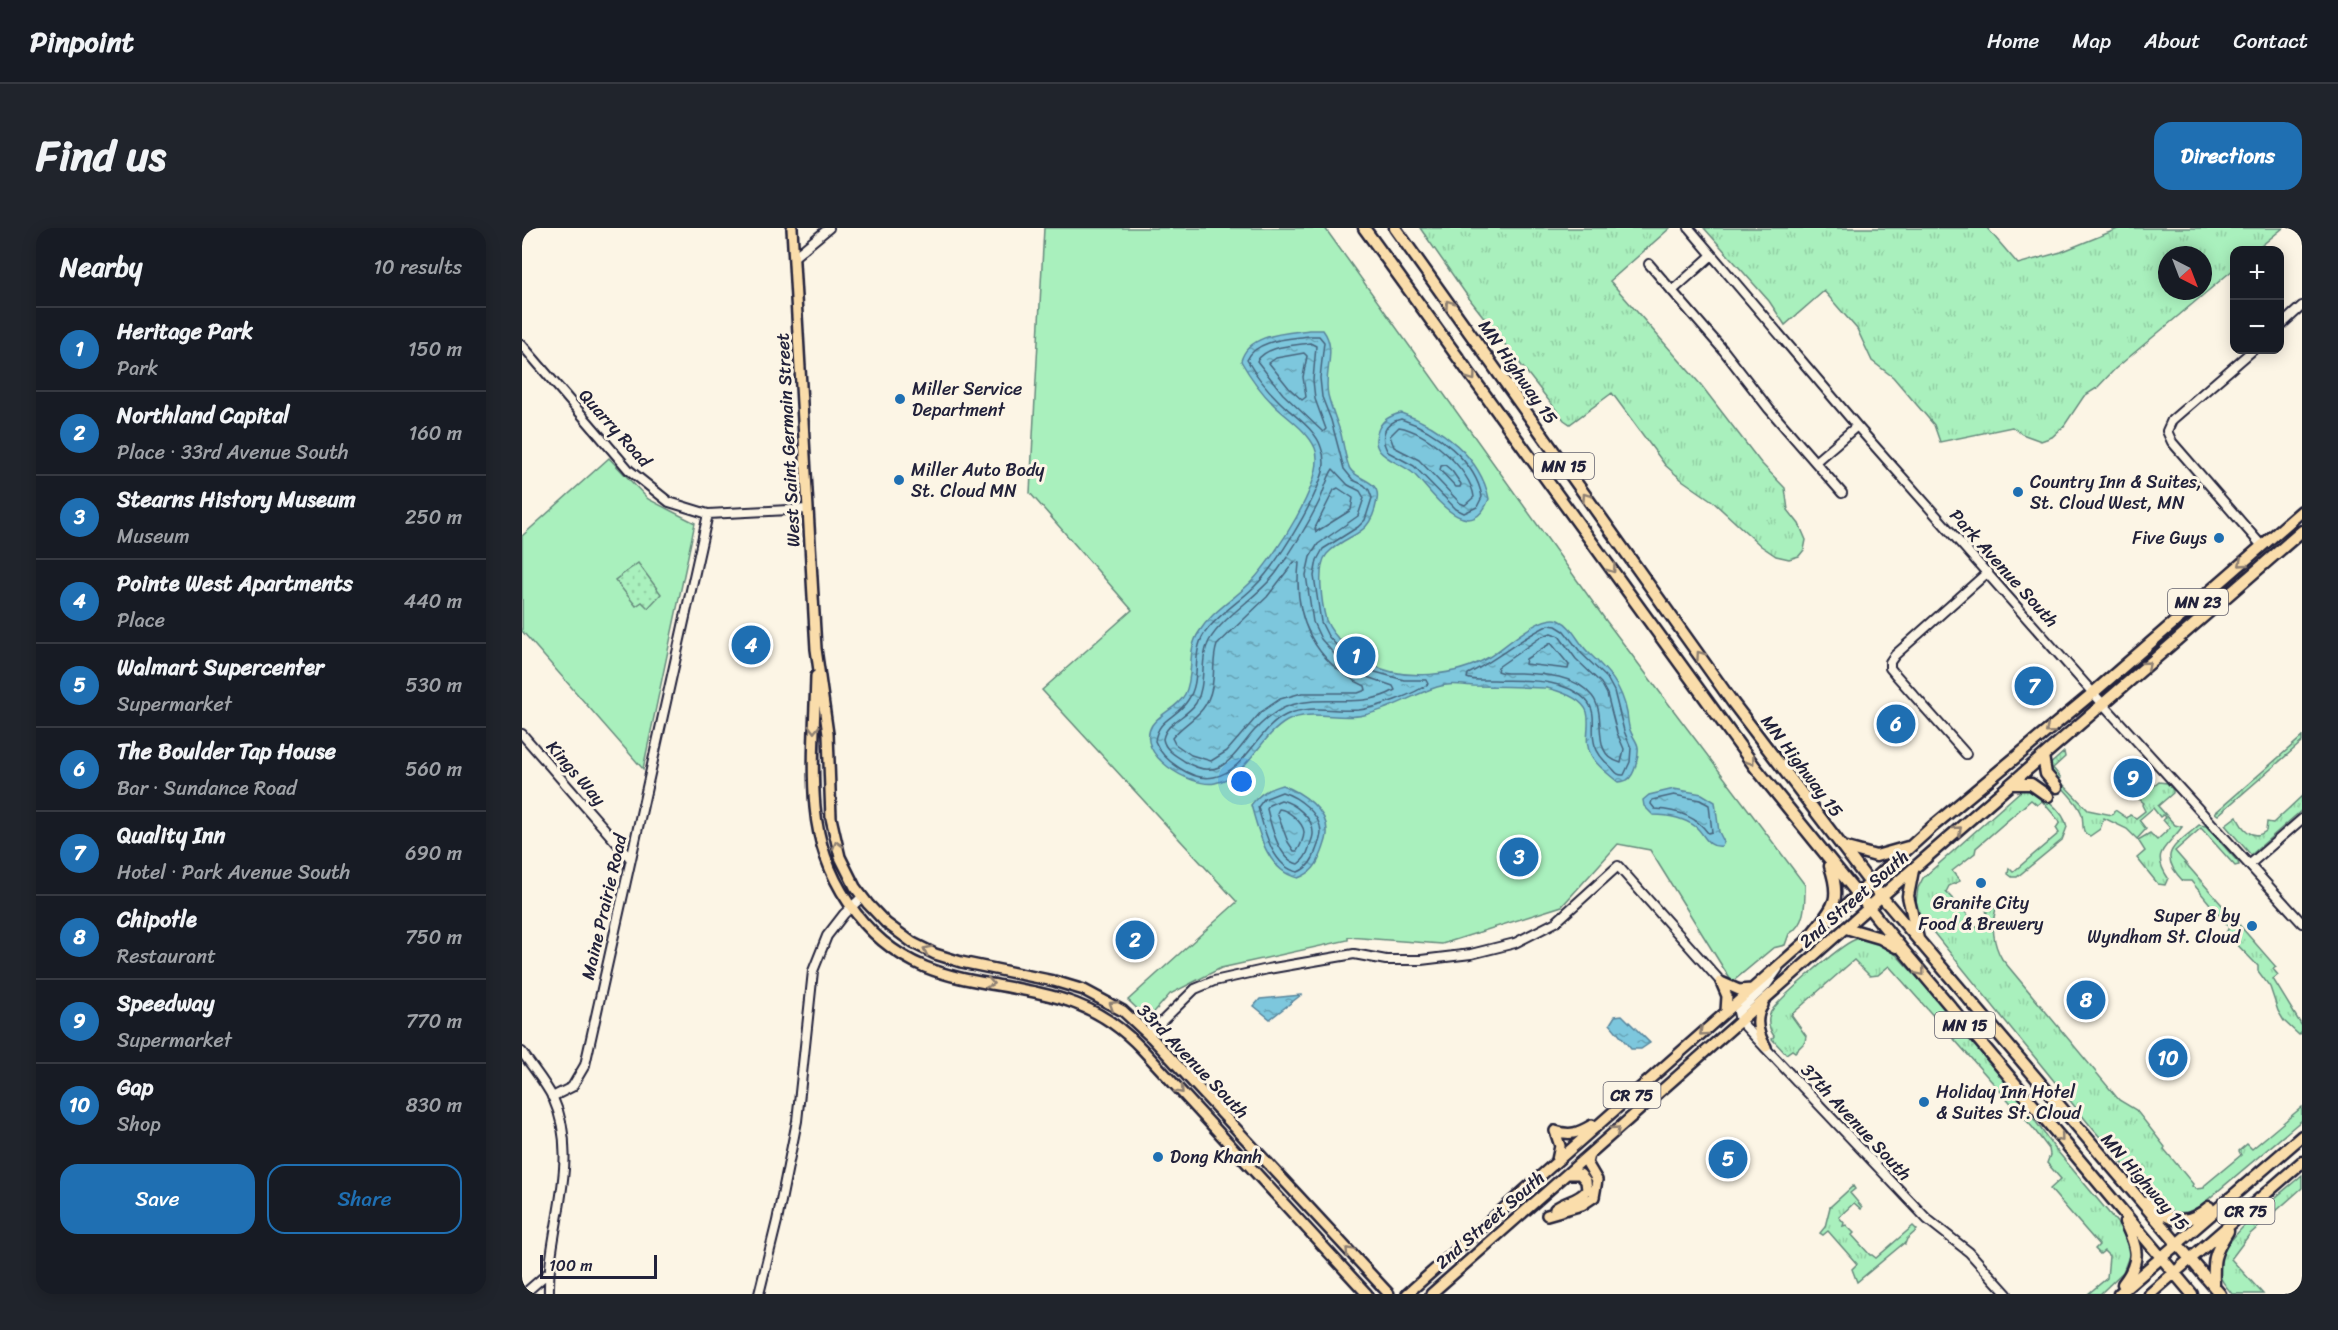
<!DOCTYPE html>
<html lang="en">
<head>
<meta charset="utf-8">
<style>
	:root { --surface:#171b24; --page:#20242c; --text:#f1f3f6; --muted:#9ea1a6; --line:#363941; --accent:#1f6fb2 }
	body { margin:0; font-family:Sriracha,sans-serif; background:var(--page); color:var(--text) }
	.controls { position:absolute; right:18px; top:18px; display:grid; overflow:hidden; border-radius:12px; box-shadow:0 3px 15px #0003 }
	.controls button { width:54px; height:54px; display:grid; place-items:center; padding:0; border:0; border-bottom:2px solid var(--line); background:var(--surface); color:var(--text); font:30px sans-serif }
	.compass { position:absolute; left:1636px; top:18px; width:54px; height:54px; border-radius:50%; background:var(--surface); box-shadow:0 3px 15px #0003; rotate:138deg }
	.scale { position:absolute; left:18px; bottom:15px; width:117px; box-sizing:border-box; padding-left:6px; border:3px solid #22223b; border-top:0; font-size:16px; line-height:21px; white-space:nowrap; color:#22223b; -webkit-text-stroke:4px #fcf5e5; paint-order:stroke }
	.you { position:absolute; left:720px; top:554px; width:21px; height:21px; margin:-15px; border:4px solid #fff; border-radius:50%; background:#1a73e8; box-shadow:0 0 0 9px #1a73e833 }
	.badge { display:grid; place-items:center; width:39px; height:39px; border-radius:50%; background:var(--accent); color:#fff; font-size:20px; font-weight:700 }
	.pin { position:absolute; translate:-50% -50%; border:3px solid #fff; box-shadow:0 2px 6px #0006 }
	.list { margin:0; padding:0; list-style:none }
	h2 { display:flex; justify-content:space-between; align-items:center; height:78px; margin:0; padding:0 24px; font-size:26px }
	h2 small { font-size:20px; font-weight:400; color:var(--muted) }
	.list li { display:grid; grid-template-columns:39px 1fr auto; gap:18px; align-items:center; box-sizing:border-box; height:84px; padding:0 24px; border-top:2px solid var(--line) }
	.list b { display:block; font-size:22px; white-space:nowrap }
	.list p { margin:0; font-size:20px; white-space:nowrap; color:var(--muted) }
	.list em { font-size:20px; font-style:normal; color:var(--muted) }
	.actions { display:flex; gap:12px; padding:18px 24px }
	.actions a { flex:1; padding:14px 0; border:2px solid var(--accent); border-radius:18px; text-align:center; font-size:21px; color:var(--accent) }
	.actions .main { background:var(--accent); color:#fff }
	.map { position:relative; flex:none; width:1780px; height:1066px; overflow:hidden; border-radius:18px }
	header { display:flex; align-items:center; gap:36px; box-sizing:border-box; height:84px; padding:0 30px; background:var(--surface); border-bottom:2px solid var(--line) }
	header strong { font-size:28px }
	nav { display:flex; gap:33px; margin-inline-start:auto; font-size:21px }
	.intro { display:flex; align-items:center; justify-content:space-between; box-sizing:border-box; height:144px; padding:0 36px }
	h1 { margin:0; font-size:42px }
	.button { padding:15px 27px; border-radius:18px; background:var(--accent); color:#fff; font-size:21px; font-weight:700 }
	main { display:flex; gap:36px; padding:0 36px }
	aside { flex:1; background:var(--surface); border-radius:18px; box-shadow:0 3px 15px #0003 }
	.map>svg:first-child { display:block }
	.grass { fill:url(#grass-tufts); stroke:#66897c; stroke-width:1.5; fill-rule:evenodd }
	.park { fill:#a9f0bd; stroke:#66897c; stroke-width:1.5 }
	.garden { fill:url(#garden-dots); stroke:#66897c; stroke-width:1.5 }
	.water { fill:url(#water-ripples); stroke:#59859c; stroke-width:1.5 }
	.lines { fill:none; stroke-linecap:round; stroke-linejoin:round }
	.shore { stroke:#46647c; stroke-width:1.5 }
	.minor-casing { stroke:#22223b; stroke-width:12 }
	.major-casing { stroke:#22223b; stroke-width:14 }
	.highway-casing { stroke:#22223b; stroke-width:15 }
	.minor { stroke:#fcf5e5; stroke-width:8 }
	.major { stroke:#faddab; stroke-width:9 }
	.highway { stroke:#faddab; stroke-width:10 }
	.oneway { stroke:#8e8073 }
	.poi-dot { fill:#1f6fb2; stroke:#fcf5e5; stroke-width:2 }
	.labels { text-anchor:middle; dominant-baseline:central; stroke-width:6; stroke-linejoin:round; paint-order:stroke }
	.shield { fill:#fcf5e5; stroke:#63616e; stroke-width:1.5 }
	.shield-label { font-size:16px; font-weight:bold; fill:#22223b }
	.street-label { font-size:18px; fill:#22223b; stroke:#fcf5e5 }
	.poi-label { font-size:18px; fill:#22223b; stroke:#fcf5e5; text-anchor:start }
</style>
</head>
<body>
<header>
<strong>Pinpoint</strong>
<nav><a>Home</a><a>Map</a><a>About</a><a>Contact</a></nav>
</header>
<div class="intro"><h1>Find us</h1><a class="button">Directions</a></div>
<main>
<aside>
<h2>Nearby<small>10 results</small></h2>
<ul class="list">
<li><span class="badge">1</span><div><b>Heritage Park</b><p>Park</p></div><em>150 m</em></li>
<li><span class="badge">2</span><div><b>Northland Capital</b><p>Place · 33rd Avenue South</p></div><em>160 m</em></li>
<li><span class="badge">3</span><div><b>Stearns History Museum</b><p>Museum</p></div><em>250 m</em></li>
<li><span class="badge">4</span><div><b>Pointe West Apartments</b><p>Place</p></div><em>440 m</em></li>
<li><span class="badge">5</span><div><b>Walmart Supercenter</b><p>Supermarket</p></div><em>530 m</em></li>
<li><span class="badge">6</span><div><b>The Boulder Tap House</b><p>Bar · Sundance Road</p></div><em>560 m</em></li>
<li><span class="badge">7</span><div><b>Quality Inn</b><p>Hotel · Park Avenue South</p></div><em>690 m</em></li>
<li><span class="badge">8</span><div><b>Chipotle</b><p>Restaurant</p></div><em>750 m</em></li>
<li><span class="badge">9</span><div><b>Speedway</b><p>Supermarket</p></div><em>770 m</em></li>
<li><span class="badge">10</span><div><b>Gap</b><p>Shop</p></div><em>830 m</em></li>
</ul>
<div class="actions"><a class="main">Save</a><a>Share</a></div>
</aside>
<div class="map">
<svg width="1780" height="1066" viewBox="0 0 1780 1066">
	<defs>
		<pattern id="grass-tufts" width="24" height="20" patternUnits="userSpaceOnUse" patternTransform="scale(1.5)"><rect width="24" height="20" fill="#a9f0bd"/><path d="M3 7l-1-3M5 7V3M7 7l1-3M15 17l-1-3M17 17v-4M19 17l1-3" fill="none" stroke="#91cea3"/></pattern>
		<pattern id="garden-dots" width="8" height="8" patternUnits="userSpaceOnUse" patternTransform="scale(1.5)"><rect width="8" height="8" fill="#a9f0bd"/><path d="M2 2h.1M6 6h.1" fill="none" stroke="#91cea3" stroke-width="1.8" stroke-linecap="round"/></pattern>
		<pattern id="water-ripples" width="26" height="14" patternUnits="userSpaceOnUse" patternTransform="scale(1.5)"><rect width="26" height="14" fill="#7dc7dd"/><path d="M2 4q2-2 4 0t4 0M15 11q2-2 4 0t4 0" fill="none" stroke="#66a1b4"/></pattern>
	</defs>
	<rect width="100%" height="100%" fill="#fcf5e5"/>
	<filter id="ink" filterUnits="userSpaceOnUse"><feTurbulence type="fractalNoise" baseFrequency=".0167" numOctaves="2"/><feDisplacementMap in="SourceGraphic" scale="12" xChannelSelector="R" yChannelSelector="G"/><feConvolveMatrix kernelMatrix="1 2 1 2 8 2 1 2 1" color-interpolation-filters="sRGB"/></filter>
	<g filter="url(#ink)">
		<path class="grass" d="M898,0H1148L1088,53L1179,157L1239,235L1263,260L1266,282L1277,296L1284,312L1282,322L1277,328L1267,331L1254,328L1239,318L1189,272L1160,252L1143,237L1090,165L1048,196L1042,192L946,69Z
			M1182,0H1465L1496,36L1539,24L1598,0H1761L1734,22H1712V41L1593,141L1575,160L1562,168L1542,198L1530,209L1519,213L1500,206L1490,199L1418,214L1412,197L1371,149L1350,133L1335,101L1302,63L1263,97L1247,73ZM1645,27H1681V63H1645Z
			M1780,509V514L1696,587L1693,585Z
			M1542,524L1543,529L1531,540L1539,550L1537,552L1566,582L1590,587L1593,582L1605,590L1608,587L1614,590L1623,583L1620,577L1622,575L1617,571L1637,554L1645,555L1651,562V565L1636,578L1653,597L1660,599C1645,620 1628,623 1646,650L1643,657L1636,656L1615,630L1623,623L1616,612L1628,605L1635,612L1648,600L1641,592L1644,590L1641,587L1638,589L1631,580L1617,592L1624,601L1615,611L1605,601L1582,590L1578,601L1568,608C1557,604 1563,593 1559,584C1552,569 1536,556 1525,544L1524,540Z
			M1502,560C1518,563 1542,583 1545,599L1540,612L1495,649H1490L1486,646L1487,640L1491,644L1537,605L1534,600L1538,594L1520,573L1515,577L1509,572L1454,620L1453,625L1430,643L1438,653L1427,658L1424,664L1445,686L1455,700L1461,699L1466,695L1464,680L1467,678L1474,680C1469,697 1471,716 1480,731L1597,872L1614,882L1643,919L1642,921L1671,956L1670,958L1674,961L1682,960L1683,957L1719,927L1717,923L1725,916L1730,921L1780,879V892L1678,978L1666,984L1653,985V987L1642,981L1632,972L1571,901L1394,683L1392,675L1394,674L1396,660L1401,650Z
			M1780,568V582L1729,627L1703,597L1715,588C1719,599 1730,614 1744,603L1745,594L1751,595Z
			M1677,597L1684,598L1716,634L1717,637L1713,638L1679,600L1653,623L1754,739L1751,741L1756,747L1751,751L1780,798V804L1777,807L1762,793L1756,783L1748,759L1736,743V738L1704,705L1707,699L1669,653H1661C1633,624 1655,617 1677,597Z
			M1345,707L1367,719L1418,774L1493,864L1531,918L1602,1003L1611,1028H1607L1601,1044L1578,1066H1566L1585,1050L1587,1028L1582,1023L1578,1026L1573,1021L1577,1017L1528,961L1539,951L1525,935L1528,927L1527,921L1511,900L1367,738L1356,747L1348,748L1332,732L1269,787L1284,808L1283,814L1273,824L1270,822L1264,826L1250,811L1252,808C1248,802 1245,794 1248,786C1251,775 1319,717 1332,712C1337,709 1341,710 1345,712Z
			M1780,947V960L1727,1007L1709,1031L1741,1066H1710C1705,1059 1697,1052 1696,1042C1693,1014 1759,966 1780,947Z
			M1331,958L1333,961L1328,965L1340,979L1339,981L1332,975L1317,989L1322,995L1321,998L1324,997L1332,1005L1330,1007L1348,1027H1350L1354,1030L1391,998L1395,1002L1385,1011L1383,1016L1382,1015L1335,1054L1330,1041L1335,1036L1306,1003L1301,1007L1298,1005L1303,999L1308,979Z"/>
		<path class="park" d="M522,0H803L1085,394L1283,657C1283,675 1284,696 1267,706L1263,717L1251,720L1210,754L1128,622L1096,616L1040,678L920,716L826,709V712L699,740L648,766L626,791L606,772L715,674L520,462L610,382L508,265Z
			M87,230L126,271L173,295L121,541L0,403V308Z"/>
		<path class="garden" d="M116,335L139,366L126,380L120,374L114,378L93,352Z"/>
		<path class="water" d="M787,102H801C816,122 801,143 806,167C809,180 815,193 819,206C821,214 824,234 828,241C836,253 859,252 855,272C848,312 826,303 805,326C794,338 800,377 804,392C808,402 816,411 823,417C831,424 840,431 849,436C881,454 936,448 967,429C982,420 1019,385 1037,392C1051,398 1056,415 1067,425C1086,443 1100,458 1105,485C1106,491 1106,497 1108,502C1110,508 1115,513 1116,519C1117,527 1113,548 1105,552C1102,554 1099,553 1096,554C1087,547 1074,537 1069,527C1061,513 1069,498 1065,484C1060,470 1037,463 1025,460C1000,459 976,458 951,458C939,457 927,455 915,459C890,467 868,482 842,487C816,493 789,480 765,493C737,509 726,548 693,555C669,560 612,526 630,497C639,484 656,480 663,466C673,446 664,423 677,404C690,383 713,371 730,353C751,331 806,250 793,220C786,203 765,190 752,177C739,164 728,149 719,133C726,106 763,105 787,102Z
			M879,185C918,198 959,229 967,271C947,321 909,263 892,246C879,233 843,229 857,200C861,191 870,187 879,185Z
			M760,557C779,564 807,582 805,606C805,611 802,618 800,624C795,637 790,645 776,650C745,643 737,605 729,577C738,565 746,561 760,557Z
			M1152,561L1180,566L1193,574L1197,604L1202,614L1200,618C1185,620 1183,607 1174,599C1162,590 1145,587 1131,587L1122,578L1121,572L1127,567Z
			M779,767L748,791L732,778L738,771Z
			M1100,787L1128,815L1119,821H1109L1088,796L1093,788Z"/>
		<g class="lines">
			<path class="shore" d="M787,108H797L802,114L798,150L800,169L809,192L822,241L831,252L842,257L847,262L850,270L843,292L836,299L801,321L795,332L792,348L799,394L806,408L817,420L846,442L882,452H904L906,456C893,466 854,480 837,482C813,484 788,476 764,487C735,501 725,542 692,549C671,554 640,532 633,513C636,490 655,490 666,472C680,452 669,426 682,406C695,387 716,375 732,359C754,338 789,280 799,250C803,241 803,229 799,219C793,200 769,186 756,172C745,161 733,146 725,132C734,111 768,111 787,108Z
				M788,115L794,118L791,152L793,171L804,201L801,204L761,166L735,133C745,117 771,118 788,115Z
				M782,125L785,128L781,149L784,169L780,172L767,160L747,135L754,130Z
				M879,191C913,202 954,233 960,269L955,279L942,285L934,281L892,238L866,224C857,209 862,195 879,191Z
				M877,199C904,203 949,241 952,269L943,277L938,275L897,232L872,219L868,208Z
				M923,237L930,243L939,256L938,259H934L918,242L919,238Z
				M811,241L826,257L838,263L842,270L836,288L796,316L788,329L784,347L791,394L799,411L813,427L842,448L871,458L873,462C839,482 804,466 769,477C754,482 742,492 732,503C711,527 699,556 662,533C653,527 643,522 641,511C644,494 665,489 674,475C685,455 677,432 687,413C700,389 736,369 754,345C770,323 785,298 797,274C802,264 805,249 811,241Z
				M816,260L831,270L829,282L794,304L793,300L812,262Z
				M772,334L777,335C771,389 792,435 843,458L844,462L836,465H780L758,471L739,484L705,523L689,533L669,527L653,516L650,510C665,491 684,489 690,459C693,444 690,431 695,417L745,369Z
				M1027,397L1034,398L1042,403L1060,426L1085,450L1092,463L1102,503L1109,520L1108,534L1102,547C1094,548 1093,542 1088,538C1057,512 1082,492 1064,472C1041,449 1002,453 972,452C963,452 952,453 945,450L946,446C975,432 998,410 1027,397Z
				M1029,405L1037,408L1054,431L1079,455L1085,466L1095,505L1102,521L1099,535C1066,526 1087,489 1070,468C1053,447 1022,446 997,445C990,445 982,446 975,443L976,439L1019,409Z
				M1029,415L1047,437L1046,441L1003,436L1004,431Z
				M760,564C776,569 798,585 799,604C799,610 796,617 794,622C791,633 786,640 776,644C750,639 742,601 736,579L742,571Z
				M1152,567L1178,572L1187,577L1190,604L1186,605C1174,588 1154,582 1133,581L1129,576L1130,572Z
				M759,572C772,575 792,590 791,606C791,610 788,616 787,620C785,627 782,632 776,636C757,632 749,598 745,581L747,577Z
				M757,581C766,582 781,594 782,604C782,610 778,619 775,623H772L766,614L755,585Z"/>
			<defs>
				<path id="minor" d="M1167,0L1335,198L1571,465L1780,695
					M272,29L307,0
					M1127,36L1202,123L1247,181L1320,265
					M1150,63L1190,27
					M1758,98L1780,78
					M0,117L107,242L147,274L186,286L286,281
					M1731,122L1650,192L1645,203L1650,214L1740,318
					M1293,234L1335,198
					M0,506L108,630
					M1444,526L1373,446L1368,440V434L1373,427L1466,344
					M1727,637L1780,591
					M1256,741L1244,758L1216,784L1218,793L1405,991L1447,1024L1485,1066
					M627,806L673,761L692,753L746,741L832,726L864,732H899L949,726L993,715L1034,694L1096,638L1199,754
					M0,824C10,839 23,854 31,870C60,933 25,1001 27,1066
					M30,869L50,859L63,837L186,286
					M2,1066L26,1045
					M237,1066L255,993L275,893L291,743L305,708L322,686L340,669"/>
				<path id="major" d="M270,0L294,421L306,506L309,590L318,629L333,659L346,676L364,695L391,715L413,726L439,734L532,753L562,762L601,783L630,810L867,1066
					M294,448C293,491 289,536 293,579C299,647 339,712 403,739C425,748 447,752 469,756C531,767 575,773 620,821L845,1066
					M1301,697L1335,667
					M1199,754L1217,762L1229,761
					M1199,754L1205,768L1204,783
					M1241,777C1232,790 1236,806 1244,819
					M1033,903C1049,908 1056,905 1070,897
					M1033,903L1038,918L1035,932
					M1033,981C1043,973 1057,973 1065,962L1064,953L1058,946H1046
					M1025,987L1060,977L1072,969L1075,952L1065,935L1067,927
					M885,1066L1291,707
					M909,1066L1346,680"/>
				<path id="highway" d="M842,0L1233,539L1381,722L1670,1066
					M873,0L1211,475L1348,655L1698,1066
					M1521,528L1524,546L1535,559
					M1489,556H1509L1526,568
					M1321,619L1354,628L1386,619
					M1391,642L1386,668L1396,711
					M1335,667L1410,599L1571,465L1780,283
					M1346,680L1780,303
					M1324,700L1358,710L1374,719
					M1286,711C1309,680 1321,677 1308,638
					M1626,974C1648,994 1663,1000 1687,979
					M1601,1056C1620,1032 1615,1019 1603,994
					M1692,1059C1691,1031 1691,1027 1706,1003
					M1597,1066L1780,908
					M1628,1066L1780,934"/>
			</defs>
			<use href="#minor" class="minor-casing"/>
			<use href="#major" class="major-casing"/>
			<use href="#highway" class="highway-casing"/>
			<use href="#minor" class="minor"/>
			<use href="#major" class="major"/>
			<use href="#highway" class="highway"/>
		</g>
		<defs><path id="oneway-chevron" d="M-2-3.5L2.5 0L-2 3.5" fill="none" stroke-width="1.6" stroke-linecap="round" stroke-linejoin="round" transform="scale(1.5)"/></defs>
		<g class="oneway">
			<use href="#oneway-chevron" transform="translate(927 76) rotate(-125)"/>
			<use href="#oneway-chevron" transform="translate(950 149) rotate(54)"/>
			<use href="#oneway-chevron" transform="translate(1064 269) rotate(-125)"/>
			<use href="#oneway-chevron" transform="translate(1720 335) rotate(139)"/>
			<use href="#oneway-chevron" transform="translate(1090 341) rotate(54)"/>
			<use href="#oneway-chevron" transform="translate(1178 427) rotate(-125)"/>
			<use href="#oneway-chevron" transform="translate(1625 437) rotate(-41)"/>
			<use href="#oneway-chevron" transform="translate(292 501) rotate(91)"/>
			<use href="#oneway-chevron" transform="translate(1527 502) rotate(140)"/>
			<use href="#oneway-chevron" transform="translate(1229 533) rotate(54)"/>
			<use href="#oneway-chevron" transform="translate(1436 602) rotate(-41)"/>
			<use href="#oneway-chevron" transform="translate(315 617) rotate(-106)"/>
			<use href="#oneway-chevron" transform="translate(405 722) rotate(-154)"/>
			<use href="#oneway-chevron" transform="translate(1399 744) rotate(50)"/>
			<use href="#oneway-chevron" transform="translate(468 755) rotate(10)"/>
			<use href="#oneway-chevron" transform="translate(591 777) rotate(-148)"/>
			<use href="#oneway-chevron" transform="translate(1181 804) rotate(138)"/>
			<use href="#oneway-chevron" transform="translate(658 862) rotate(47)"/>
			<use href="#oneway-chevron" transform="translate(1094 902) rotate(-41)"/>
			<use href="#oneway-chevron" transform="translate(1538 910) rotate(50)"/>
			<use href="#oneway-chevron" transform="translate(827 1023) rotate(-133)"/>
		</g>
	</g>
	<g class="poi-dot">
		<circle cx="378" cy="171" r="6"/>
		<circle cx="377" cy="252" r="6"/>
		<circle cx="1496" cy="264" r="6"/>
		<circle cx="1697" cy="310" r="6"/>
		<circle cx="1459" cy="655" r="6"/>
		<circle cx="1730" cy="698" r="6"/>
		<circle cx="1402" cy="874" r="6"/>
		<circle cx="636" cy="929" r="6"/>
	</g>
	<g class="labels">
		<g class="shield">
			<rect x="1012" y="225" width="60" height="26" rx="4.5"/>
			<rect x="1646" y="361" width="60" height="26" rx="4.5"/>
			<rect x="1413" y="784" width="60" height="26" rx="4.5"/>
			<rect x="1081.5" y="854" width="57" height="26" rx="4.5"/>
			<rect x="1695.5" y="970" width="57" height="26" rx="4.5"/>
		</g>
		<g class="shield-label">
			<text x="1042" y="238">MN 15</text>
			<text x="1676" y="374">MN 23</text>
			<text x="1443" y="797">MN 15</text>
			<text x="1110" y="867">CR 75</text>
			<text x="1724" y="983">CR 75</text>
		</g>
		<g class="street-label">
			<text transform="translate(996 144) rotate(55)">MN Highway 15</text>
			<text transform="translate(93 200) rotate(48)">Quarry Road</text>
			<text transform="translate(266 212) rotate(-93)">West Saint Germain Street</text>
			<text transform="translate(1482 340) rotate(48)">Park Avenue South</text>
			<text transform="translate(1280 538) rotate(53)">MN Highway 15</text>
			<text transform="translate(54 545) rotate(49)">Kings Way</text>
			<text transform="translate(1332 671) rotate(-41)">2nd Street South</text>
			<text transform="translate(82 679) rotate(-77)">Maine Prairie Road</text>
			<text transform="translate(671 833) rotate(46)">33rd Avenue South</text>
			<text transform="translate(1334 894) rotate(47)">37th Avenue South</text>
			<text transform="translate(1623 954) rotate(49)">MN Highway 15</text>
			<text transform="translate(968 992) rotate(-41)">2nd Street South</text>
		</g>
		<g class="poi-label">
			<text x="390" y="161">Miller Service<tspan x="390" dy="21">Department</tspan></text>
			<text x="389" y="242">Miller Auto Body<tspan x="389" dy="21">St. Cloud MN</tspan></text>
			<text x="1508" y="254">Country Inn &amp; Suites,<tspan x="1508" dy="21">St. Cloud West, MN</tspan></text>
			<text x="1685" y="310" text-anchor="end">Five Guys</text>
			<text x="1459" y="675" text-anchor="middle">Granite City<tspan x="1459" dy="21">Food &amp; Brewery</tspan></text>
			<text x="1718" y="688" text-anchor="end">Super 8 by<tspan x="1718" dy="21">Wyndham St. Cloud</tspan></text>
			<text x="1414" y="864">Holiday Inn Hotel<tspan x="1414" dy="21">&amp; Suites St. Cloud</tspan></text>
			<text x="648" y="929">Dong Khanh</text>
		</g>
	</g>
</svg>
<div class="controls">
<button>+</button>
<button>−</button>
</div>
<svg class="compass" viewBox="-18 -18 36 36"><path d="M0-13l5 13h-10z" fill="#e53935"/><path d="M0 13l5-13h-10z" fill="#9ea1a6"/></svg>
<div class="scale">100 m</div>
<div class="you"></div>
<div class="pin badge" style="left:834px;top:428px">1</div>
<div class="pin badge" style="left:613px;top:712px">2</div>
<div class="pin badge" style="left:997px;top:629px">3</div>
<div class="pin badge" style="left:229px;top:417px">4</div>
<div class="pin badge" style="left:1206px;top:931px">5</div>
<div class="pin badge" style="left:1374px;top:496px">6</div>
<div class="pin badge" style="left:1512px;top:458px">7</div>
<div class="pin badge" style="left:1564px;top:772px">8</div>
<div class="pin badge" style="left:1611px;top:550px">9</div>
<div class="pin badge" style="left:1646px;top:830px">10</div>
</div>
</main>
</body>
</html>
